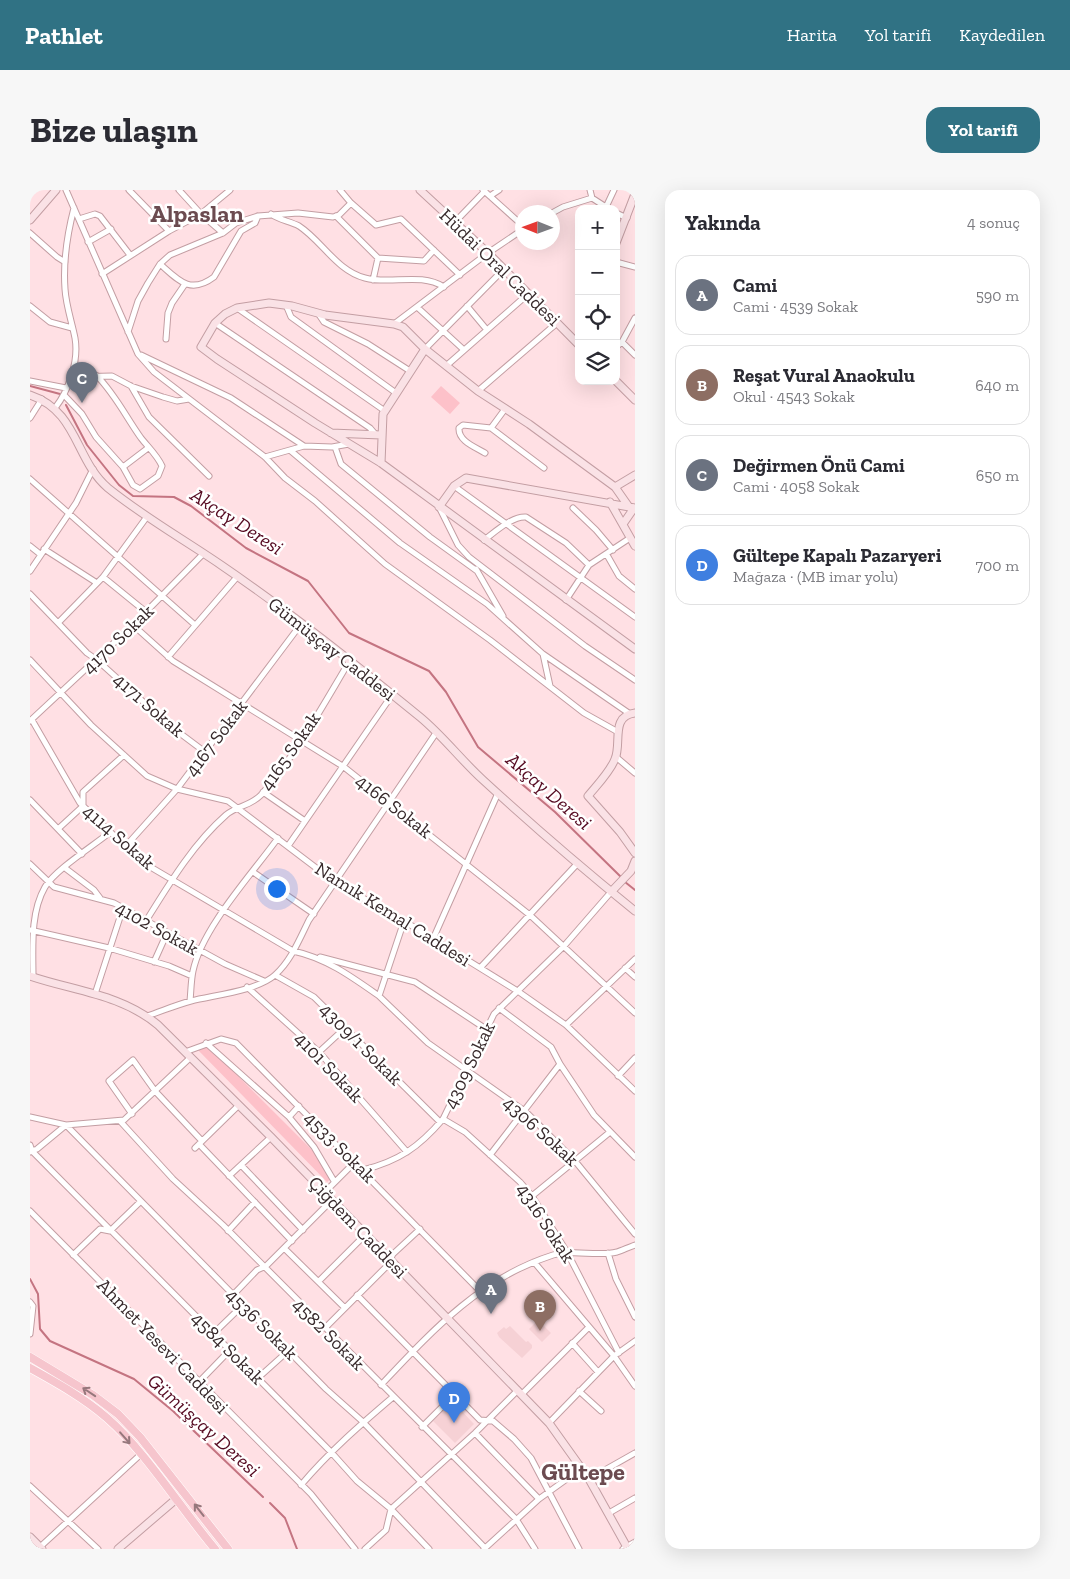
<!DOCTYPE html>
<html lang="tr">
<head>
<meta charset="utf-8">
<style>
	:root { --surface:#fff; --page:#f7f7f7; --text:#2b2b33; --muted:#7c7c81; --line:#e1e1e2; --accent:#307284 }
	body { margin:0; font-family:"Zilla Slab",serif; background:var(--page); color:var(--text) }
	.controls { position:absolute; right:15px; top:15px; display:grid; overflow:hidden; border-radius:10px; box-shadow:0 5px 20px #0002 }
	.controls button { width:45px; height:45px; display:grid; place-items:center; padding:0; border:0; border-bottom:1px solid var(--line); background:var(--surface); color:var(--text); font:25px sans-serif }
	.compass { position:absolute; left:485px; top:15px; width:45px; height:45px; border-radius:50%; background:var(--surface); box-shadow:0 5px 20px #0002; rotate:271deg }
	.you { position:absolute; left:246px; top:698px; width:18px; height:18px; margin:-12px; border:4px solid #fff; border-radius:50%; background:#1a73e8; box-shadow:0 0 0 8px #1a73e833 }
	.badge { display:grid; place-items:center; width:32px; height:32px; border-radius:50%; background:var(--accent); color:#fff; font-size:16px; font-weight:700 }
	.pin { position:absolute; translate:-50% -41px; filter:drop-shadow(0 1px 2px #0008) }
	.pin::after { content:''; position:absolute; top:26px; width:18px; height:15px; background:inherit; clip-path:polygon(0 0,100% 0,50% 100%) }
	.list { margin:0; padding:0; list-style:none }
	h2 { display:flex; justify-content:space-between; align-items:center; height:65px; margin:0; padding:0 20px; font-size:21px }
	h2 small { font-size:16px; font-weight:400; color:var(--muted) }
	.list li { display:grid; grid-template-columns:32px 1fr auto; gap:15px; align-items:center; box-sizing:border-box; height:80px; margin:0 10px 10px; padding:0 10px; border:1px solid var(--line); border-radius:15px }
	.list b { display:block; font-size:19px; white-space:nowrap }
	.list p { margin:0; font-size:16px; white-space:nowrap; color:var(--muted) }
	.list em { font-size:16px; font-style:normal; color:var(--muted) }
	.icon { flex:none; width:28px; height:28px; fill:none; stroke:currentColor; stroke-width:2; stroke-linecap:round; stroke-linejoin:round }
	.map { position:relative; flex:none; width:605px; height:1359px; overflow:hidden; border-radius:15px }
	header { display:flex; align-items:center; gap:30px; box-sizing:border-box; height:70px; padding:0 25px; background:var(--accent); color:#fff }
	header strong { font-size:24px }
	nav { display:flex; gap:28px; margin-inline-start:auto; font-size:18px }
	.intro { display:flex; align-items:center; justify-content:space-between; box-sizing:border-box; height:120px; padding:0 30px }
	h1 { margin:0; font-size:35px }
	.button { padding:12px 22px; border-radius:15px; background:var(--accent); color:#fff; font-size:18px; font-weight:700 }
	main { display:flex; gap:30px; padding:0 30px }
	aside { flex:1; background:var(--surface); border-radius:15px; box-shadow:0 5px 20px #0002 }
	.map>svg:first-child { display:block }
	.built { fill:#f6d1d5 }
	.green { fill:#fdc1c9 }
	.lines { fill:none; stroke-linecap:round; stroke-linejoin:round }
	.stream { stroke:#c47481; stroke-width:2 }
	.street-casing { stroke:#c39ea3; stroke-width:7 }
	.secondary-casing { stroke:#c39ea3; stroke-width:9 }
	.primary-casing { stroke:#fff; stroke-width:9 }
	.street { stroke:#fff; stroke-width:5 }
	.secondary { stroke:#fae2e6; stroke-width:7 }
	.primary { stroke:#f6c5cd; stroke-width:8 }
	.oneway { stroke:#96777c }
	.labels { text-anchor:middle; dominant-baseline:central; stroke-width:5; stroke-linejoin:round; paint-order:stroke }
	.street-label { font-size:19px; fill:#37292b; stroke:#fff }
	.water-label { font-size:20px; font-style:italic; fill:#550a21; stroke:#fff }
	.district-label { font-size:24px; font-weight:bold; fill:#6b4b50; stroke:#fff }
</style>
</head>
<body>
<header>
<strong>Pathlet</strong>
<nav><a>Harita</a><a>Yol tarifi</a><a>Kaydedilen</a></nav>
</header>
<div class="intro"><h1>Bize ulaşın</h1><a class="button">Yol tarifi</a></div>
<main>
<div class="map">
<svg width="605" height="1359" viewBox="0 0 605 1359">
	<rect width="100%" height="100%" fill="#ffe0e4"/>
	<path class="built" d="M508,1130L521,1143L512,1152L499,1139Z
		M480,1136L496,1152L498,1151L502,1155V1158L492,1168L469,1147L467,1143L474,1137L476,1139Z
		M423,1212L444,1234L425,1253L403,1231Z"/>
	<path class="green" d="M411,196L430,213L420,224L401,207Z
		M173,857H179L294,972L304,986L297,992L168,860Z"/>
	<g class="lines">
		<path class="stream" d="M0,196L30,204
			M36,215L57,255L89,295L103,306L144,307L161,316L216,358L278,391L319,443L399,481L416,502L448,557L525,622L592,688
			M595,692L605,700
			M0,1089L8,1104L10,1139L20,1151L104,1189L143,1221L233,1307
			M240,1313L255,1328L267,1359"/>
		<defs>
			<path id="street" d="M36,0L108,164L124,182L235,267L255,288L285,311L355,374L460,450L554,523L588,542
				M99,0L139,41
				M149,0L171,24L193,43
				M310,0L321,13L346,35L371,29L430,85
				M453,0L492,35
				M560,0L562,8
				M460,6L469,0
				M576,17L584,0
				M522,23L533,17L562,8L579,19
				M586,23L597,28
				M241,24C249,30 259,31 269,36C292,51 307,81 335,88C361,95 390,82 414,97
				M306,26L348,68L394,71L404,60
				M49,29L65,24L70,26L100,65
				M424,33L455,1
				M0,43L27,67L35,72
				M58,52L81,39
				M586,72L605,77
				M130,74C148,90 160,105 184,87L211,41L225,33L228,26
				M72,84L139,41L171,24L200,0
				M343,90L348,68
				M256,115L261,127L366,203
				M0,116L20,132L42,138
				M437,116L457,140
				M387,117L434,160
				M207,118L355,221
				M288,123L294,132L338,154L380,181
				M185,133L340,238L346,245
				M364,134L458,63L492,40
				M98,142L108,111L118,93L130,74L140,65L193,43L206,33L228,26L268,23L303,27L309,25L321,13
				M136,149L138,123L142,113L155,94
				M592,152L605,165
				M586,157L592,152L605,128
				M395,159L473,80
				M111,165L201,208L274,256
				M416,176L498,104
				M41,187L82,186L101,196L133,207L147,211L159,209
				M0,191L36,198
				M101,196L119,227L179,286
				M448,201L527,133
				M34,205L52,224L66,247L93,277L103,295L110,299L128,286L132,276C127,265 118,257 111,248C96,227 85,204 67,186
				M25,218C39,200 49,171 45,148C42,132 36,116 35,99C33,71 37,45 44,18
				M0,228L12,209
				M461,238L514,278
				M305,257L311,274L400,347L447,381
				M261,261L370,353L457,414L513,464L600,524
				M455,263C445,257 428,251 429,238L433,235L461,238L475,219
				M235,267L274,256L302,257L319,254
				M93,277L118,258
				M0,289L165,435
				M424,296L605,427
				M409,317L428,355L439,367L555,456L605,490
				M543,318L566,340L583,360
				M454,350C465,342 482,326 496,327L536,353L559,375
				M0,356L10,364
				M14,359L67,393
				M577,365L589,386L605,399
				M446,379L473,426
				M0,381L46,313L63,279
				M73,387L116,422
				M0,404L57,463L67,470L139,535L175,562
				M536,410L559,375L600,348
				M28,433L73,387L116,328
				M103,435L143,471L314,577L501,726L605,823
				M513,464L520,496
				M138,467L207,387
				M0,470L61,535L117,586L147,599L198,611L306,693L374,731L489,802L536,835L605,901
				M2,530L50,613L112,672L263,761C296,768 322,787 349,806
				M0,531L103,435L173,364
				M586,567L605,583
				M233,602L275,631
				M0,610L52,664
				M28,639L53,616V602L94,565
				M258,656L362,505
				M95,657L147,599L271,434
				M0,674L24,697L84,713L195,774L234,791
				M35,678L64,700L70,708
				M223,682L284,724
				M116,731C139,694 163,654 196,625C208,615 219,617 231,605C266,565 292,517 319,472
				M374,731L349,806L398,853L496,922L545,971L605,1044
				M0,740L79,758L139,776L162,786
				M403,749L468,603
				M290,767L385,792L456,839
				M124,772L137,743
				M450,778L548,673
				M595,778L605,787
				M245,785L284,807L410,932
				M3,787C3,758 0,723 15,697C25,680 63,656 79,643
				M217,797L289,862L377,962
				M65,804L93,718
				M160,811C161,801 161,790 163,781C172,738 222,684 248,648
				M117,826C132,821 146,815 161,811C184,805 227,801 245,785C261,771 270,748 279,730L406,543
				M536,835L605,769
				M176,853L259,927L284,957L304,991
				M155,862L191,849L206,853L450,1101
				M289,862L315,838
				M530,874L564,925L605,967
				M588,886L605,868
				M102,924L79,891L103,870L125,901L172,951
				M0,927L36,935L296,1199L332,1231L455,1358
				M259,927L269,916
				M413,929L435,942L490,992L502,1006L537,1062L589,1163
				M90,931L143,989L193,1035L486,1329L505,1359
				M169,954L262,1051
				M0,955L2,961L301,1262L327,1291L361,1319L399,1359
				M165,958L209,915
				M0,962L7,959L36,935L94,930L161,867
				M460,965L530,874L521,857L469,818
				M211,975L273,1040
				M333,980C369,971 389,957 413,929L464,824L534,756L581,702
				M199,986L241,947
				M294,1003L325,972
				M502,1006L580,942
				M0,1021L281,1304L325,1359
				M198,1041L225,1012
				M255,1059L315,1118
				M578,1063L586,1089L605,1127
				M43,1065L70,1039L80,1041L110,1012
				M504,1072L584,1166L605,1196
				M289,1091L335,1045
				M203,1105L227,1080L236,1076L301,1011
				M327,1105L450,1230L463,1231L484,1249L501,1268L549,1359
				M0,1112L3,1116L0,1144
				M293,1138L297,1136L357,1076L363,1064L390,1039
				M184,1143L213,1115
				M542,1153L568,1182
				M228,1188L258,1161
				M169,1192L200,1160
				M351,1195C401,1142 450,1088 523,1065C544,1059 566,1067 587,1062C593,1060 599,1057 605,1055
				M549,1201L571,1221
				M492,1204L558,1138
				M519,1233L584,1166L605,1151
				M392,1237L425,1204
				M445,1243L509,1309
				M559,1289L605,1263
				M271,1295C299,1262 330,1235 363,1207
				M0,1296L68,1359
				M579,1323L605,1308
				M10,1357L110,1265
				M335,1359L356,1340L361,1319L445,1243L488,1200
				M454,1359L509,1309L552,1278
				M593,1359L605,1352"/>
			<path id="secondary" d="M390,0L458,63L549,155
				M0,30L26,0
				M586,53L605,4
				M586,191L605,210
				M0,205C48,221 45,270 78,298C114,327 153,349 191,375C260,422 326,475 390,527C413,546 431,570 453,590C502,635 553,679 605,721
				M301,243L351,245
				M351,273L353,224L395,159
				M605,285L585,297L499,234L448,201L395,159L373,137L364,134L295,125L262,116L239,113L207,118L195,124L185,133L171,157L187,169L285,233L351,273L605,459
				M585,297L599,317
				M580,312L605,356
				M409,317L424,296L436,288L605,318
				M593,334L604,318
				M605,523C580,526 592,553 585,569C580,582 567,595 558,606L590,642L605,663
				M581,702L601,681L605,671
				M0,786C44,801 91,804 128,835L241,947L519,1233L559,1289L598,1359
				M0,1347L12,1359
				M88,1359L145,1310"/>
			<path id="primary" d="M0,1167L63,1205L88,1224L110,1247L198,1359
				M0,1178C27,1193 54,1208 77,1228C116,1262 151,1319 185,1359"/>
		</defs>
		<use href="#street" class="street-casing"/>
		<use href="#secondary" class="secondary-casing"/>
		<use href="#primary" class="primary-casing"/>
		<use href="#street" class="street"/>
		<use href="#secondary" class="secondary"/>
		<use href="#primary" class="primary"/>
	</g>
	<defs><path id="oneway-shaft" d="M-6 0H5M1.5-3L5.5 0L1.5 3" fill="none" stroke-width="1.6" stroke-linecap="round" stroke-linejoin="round" transform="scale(1.25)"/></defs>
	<g class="oneway">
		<use href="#oneway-shaft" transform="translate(59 1202) rotate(-146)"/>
		<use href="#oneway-shaft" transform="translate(95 1248) rotate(49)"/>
		<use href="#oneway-shaft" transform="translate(169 1320) rotate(-128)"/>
	</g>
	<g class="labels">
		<g class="street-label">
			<text transform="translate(470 77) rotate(44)">Hüdai Oral Caddesi</text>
			<text transform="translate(88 449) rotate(-44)">4170 Sokak</text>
			<text transform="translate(302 459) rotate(38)">Gümüşçay Caddesi</text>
			<text transform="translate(119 515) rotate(41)">4171 Sokak</text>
			<text transform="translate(186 548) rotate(-53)">4167 Sokak</text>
			<text transform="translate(260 561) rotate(-55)">4165 Sokak</text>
			<text transform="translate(364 616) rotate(38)">4166 Sokak</text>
			<text transform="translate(89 647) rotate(41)">4114 Sokak</text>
			<text transform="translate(363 724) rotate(32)">Namık Kemal Caddesi</text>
			<text transform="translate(127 738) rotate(29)">4102 Sokak</text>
			<text transform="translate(331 854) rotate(45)">4309/1 Sokak</text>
			<text transform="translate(439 875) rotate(-64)">4309 Sokak</text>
			<text transform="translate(299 877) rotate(46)">4101 Sokak</text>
			<text transform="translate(511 941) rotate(42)">4306 Sokak</text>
			<text transform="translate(310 957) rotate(45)">4533 Sokak</text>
			<text transform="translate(516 1033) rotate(57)">4316 Sokak</text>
			<text transform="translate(328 1037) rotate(46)">Çiğdem Caddesi</text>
			<text transform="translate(232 1134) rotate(45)">4536 Sokak</text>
			<text transform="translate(299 1144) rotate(45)">4582 Sokak</text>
			<text transform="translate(133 1156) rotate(46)">Ahmet Yesevi Caddesi</text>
			<text transform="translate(198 1158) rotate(45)">4584 Sokak</text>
		</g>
		<g class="water-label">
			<text transform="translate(207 331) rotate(33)">Akçay Deresi</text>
			<text transform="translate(519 601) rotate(41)">Akçay Deresi</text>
			<text transform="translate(174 1235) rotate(42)">Gümüşçay Deresi</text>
		</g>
		<g class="district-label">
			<text x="167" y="23">Alpaslan</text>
			<text x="553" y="1281">Gültepe</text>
		</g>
	</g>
</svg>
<div class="controls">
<button>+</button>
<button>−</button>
<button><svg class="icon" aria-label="locate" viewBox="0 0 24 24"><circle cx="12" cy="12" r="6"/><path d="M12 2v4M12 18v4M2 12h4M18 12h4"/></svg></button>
<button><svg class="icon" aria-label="layers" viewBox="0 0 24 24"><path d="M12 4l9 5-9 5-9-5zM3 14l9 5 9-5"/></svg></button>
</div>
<svg class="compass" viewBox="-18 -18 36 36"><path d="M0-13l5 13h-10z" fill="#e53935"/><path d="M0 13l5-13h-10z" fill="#7c7c81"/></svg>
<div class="you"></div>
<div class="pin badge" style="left:461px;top:1124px;background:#6b7280">A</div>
<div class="pin badge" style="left:510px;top:1141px;background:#8d6e63">B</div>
<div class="pin badge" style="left:52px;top:213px;background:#6b7280">C</div>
<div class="pin badge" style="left:424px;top:1233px;background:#3f7fe0">D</div>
</div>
<aside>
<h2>Yakında<small>4 sonuç</small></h2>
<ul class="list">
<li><span class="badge" style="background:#6b7280">A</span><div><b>Cami</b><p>Cami · 4539 Sokak</p></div><em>590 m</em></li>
<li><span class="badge" style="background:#8d6e63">B</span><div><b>Reşat Vural Anaokulu</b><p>Okul · 4543 Sokak</p></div><em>640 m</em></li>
<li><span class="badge" style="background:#6b7280">C</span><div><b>Değirmen Önü Cami</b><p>Cami · 4058 Sokak</p></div><em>650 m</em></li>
<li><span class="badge" style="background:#3f7fe0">D</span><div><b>Gültepe Kapalı Pazaryeri</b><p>Mağaza · (MB imar yolu)</p></div><em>700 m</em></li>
</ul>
</aside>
</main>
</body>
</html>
